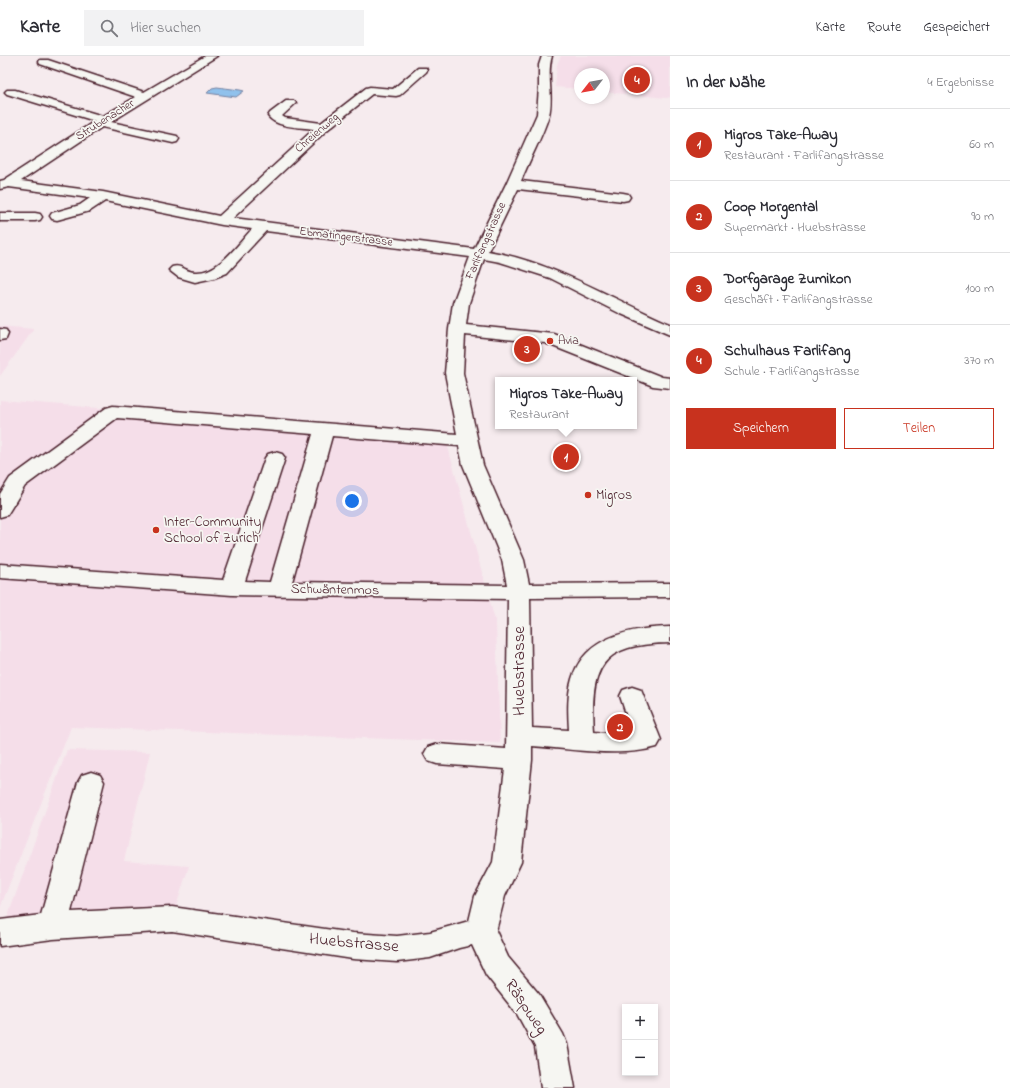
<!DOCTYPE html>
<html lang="de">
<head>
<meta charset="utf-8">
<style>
	:root { --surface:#fff; --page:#f2f2f3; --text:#2b2b33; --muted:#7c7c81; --line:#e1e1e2; --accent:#c8321e }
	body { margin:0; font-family:"Indie Flower",sans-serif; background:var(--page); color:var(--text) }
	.controls { position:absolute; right:12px; bottom:12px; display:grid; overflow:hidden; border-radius:0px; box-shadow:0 2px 6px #0003 }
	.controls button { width:36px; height:36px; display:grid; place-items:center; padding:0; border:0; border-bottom:1px solid var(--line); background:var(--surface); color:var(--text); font:20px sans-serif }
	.compass { position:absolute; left:574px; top:12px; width:36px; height:36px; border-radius:50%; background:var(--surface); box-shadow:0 2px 6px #0003; rotate:239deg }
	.you { position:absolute; left:352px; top:445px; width:14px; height:14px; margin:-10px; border:3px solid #fff; border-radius:50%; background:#1a73e8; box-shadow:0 0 0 6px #1a73e833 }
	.badge { display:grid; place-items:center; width:26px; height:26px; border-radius:50%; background:var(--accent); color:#fff; font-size:13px; font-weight:700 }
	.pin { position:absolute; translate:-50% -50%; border:2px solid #fff; box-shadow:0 1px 4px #0006 }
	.popup { position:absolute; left:495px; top:321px; width:142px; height:52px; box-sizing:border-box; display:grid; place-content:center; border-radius:0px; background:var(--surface); filter:drop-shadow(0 1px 3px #0005); font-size:13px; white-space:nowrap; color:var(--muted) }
	.popup b { font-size:15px; color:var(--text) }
	.popup::after { content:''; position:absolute; left:50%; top:100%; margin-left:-8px; border:8px solid transparent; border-top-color:var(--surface) }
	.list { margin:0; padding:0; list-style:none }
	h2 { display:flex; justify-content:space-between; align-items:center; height:52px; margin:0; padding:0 16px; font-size:17px }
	h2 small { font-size:13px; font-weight:400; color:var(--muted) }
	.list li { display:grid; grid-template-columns:26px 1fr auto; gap:12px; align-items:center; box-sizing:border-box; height:72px; padding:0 16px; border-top:1px solid var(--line) }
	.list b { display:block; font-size:15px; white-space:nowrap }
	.list p { margin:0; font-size:13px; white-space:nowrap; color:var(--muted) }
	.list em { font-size:13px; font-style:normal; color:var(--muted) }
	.actions { display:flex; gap:8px; padding:12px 16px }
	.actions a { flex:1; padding:9px 0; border:1px solid var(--accent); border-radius:0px; text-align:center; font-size:14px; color:var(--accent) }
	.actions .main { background:var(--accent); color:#fff }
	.icon { flex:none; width:22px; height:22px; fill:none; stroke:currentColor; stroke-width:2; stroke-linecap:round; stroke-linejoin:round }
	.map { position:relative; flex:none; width:670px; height:1032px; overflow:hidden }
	header { display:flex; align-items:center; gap:24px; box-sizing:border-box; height:56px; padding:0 20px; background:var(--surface); border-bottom:1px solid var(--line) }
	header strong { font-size:19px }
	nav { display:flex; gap:22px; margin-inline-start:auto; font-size:14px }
	.search { width:280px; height:36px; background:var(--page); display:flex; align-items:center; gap:10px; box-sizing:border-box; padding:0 14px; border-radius:0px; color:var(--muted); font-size:15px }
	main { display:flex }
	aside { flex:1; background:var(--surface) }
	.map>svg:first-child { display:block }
	.built { fill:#f5dee9 }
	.water { fill:#90c1ec; stroke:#74809f }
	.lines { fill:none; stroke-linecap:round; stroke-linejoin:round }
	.minor-casing { stroke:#4a1f2b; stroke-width:3 }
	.minor { fill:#f6f6f2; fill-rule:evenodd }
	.poi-dot { fill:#c8321e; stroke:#f6f6f2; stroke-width:1.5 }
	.labels { text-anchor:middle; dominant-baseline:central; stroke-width:3.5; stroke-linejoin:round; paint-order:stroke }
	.far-street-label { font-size:12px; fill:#4a1f2b; stroke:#f6f6f2 }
	.far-poi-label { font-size:12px; fill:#4a1f2b; stroke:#f6f6f2; text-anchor:start }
	.poi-label { font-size:14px; fill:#4a1f2b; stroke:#f6f6f2; text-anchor:start }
	.street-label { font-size:14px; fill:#4a1f2b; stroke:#f6f6f2 }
	.near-street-label { font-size:17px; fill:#4a1f2b; stroke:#f6f6f2 }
</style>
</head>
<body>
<header>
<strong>Karte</strong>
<div class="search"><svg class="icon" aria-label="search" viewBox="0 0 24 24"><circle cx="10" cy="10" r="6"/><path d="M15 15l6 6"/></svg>Hier suchen</div>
<nav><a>Karte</a><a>Route</a><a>Gespeichert</a></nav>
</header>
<main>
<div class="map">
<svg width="670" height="1032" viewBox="0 0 670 1032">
	<rect width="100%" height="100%" fill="#f6ebee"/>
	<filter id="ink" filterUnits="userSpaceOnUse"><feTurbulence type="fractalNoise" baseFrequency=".025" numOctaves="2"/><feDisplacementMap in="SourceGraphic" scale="8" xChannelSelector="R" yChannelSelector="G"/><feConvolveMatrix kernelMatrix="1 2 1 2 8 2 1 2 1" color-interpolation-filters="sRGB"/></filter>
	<g filter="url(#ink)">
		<path class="built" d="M561,0H670V41L667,42L604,36V18H580V33L555,31L557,8Z
			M0,270L34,273L0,320Z
			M0,344L445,380L496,568L500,687L71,671L0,852Z
			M67,694L150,696L124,805L189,810L172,863L2,877Z"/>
		<path class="water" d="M217,31L240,34L244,35L236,41L207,37L212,32Z"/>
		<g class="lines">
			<defs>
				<path id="minor" d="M205,0H217L111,66L177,80L179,83L177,86L173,87L102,71L21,125L103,136L219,160L314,73C300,71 277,72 268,60L270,57L286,45H294L296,47L282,60L285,62L321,67L366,32L370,31L393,33L418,12H426L427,14L426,16L400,39L396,40L372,38L327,74L233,162L474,193L506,128L537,58L539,31V9L542,0H552C546,19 554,40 549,59C543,79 529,105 521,125L623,137L628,138L630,141L628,144L623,145L518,133L488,195C553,206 610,242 670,268V279L619,257L550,222L500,206L484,203L469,247L466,269L554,278L662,321L670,322V332L653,330L545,287L465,279L463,317L483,409L524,504L529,528L670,527V541L530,542L532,672L569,674C568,657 567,640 572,623C584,580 632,572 670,571V587C600,588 590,611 594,676L620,678L632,676L620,640L623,634L632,631L641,634L661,684L657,691C619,702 572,693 532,690V704L521,806L505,840L496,875L508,901L539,938L563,978L567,988L575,1032H541L535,991L517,958L486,919L472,889L459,892L430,902L397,906L353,903L172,875L53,883L0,890V864L41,859L78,726L82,719L91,716L100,719L104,726L71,856L172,851L353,877L397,880L430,876L469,865L475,840L493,806L505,713L437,708L428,705L424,698L428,691L437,688L506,693L508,543L232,539L0,522V508L223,524L265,402L268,398L275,396L282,398L285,402L245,525L270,526L313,378L117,362L25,430L7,459L0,461V438L10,422L106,352L113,350L457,378L445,317L449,273L453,247L470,201L266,175L227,217L214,222L195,226L178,221L169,214L172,211C182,208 185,216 195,216C218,218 238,188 252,173L222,169L105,145L90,155L57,164L52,163L50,160L52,157L80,149L90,142L9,131L0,133V125L4,124L95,65L7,38L5,36L7,34H15L103,60L136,41L40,8L39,6L40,4H48L144,36ZM332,380L459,390L463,409L502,504L507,529L292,526Z
					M0,157H35L40,158L42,161L40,164L35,165H0Z
					M0,273L6,274L8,278L6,283L0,284Z"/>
			</defs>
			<use href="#minor" class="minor-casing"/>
			<use href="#minor" class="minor"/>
		</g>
	</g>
	<g class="poi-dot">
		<circle cx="550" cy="285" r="4"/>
		<circle cx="588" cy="439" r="4"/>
		<circle cx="156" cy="474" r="4"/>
	</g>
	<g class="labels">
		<g class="far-street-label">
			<text transform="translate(105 64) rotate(-32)">Strubenacher</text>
			<text transform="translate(317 77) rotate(-41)">Chreienweg</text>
			<text transform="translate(346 181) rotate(7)">Ebmatingerstrasse</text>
			<text transform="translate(486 185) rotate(-66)">Farlifangstrasse</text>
		</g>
		<g class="far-poi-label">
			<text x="558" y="285">Avia</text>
		</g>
		<g class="poi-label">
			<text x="596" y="439">Migros</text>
			<text x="164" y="466">Inter-Community<tspan x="164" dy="16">School of Zurich</tspan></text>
		</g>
		<g class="street-label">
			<text transform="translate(335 534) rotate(1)">Schwäntenmos</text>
		</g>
		<g class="near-street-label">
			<text transform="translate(519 615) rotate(-90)">Huebstrasse</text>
			<text transform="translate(354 887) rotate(5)">Huebstrasse</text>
			<text transform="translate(526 951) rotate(56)">Räspweg</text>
		</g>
	</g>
</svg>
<div class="controls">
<button>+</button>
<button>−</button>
</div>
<svg class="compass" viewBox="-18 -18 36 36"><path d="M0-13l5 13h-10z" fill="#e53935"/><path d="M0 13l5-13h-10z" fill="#7c7c81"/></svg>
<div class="you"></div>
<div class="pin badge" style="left:566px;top:401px">1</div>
<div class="popup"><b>Migros Take-Away</b>Restaurant</div>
<div class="pin badge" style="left:620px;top:671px">2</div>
<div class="pin badge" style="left:527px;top:293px">3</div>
<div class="pin badge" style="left:637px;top:24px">4</div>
</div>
<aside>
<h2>In der Nähe<small>4 Ergebnisse</small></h2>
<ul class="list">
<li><span class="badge">1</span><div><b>Migros Take-Away</b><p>Restaurant · Farlifangstrasse</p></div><em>60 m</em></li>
<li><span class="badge">2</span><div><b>Coop Morgental</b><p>Supermarkt · Huebstrasse</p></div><em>90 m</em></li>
<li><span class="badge">3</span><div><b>Dorfgarage Zumikon</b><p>Geschäft · Farlifangstrasse</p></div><em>100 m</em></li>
<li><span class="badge">4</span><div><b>Schulhaus Farlifang</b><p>Schule · Farlifangstrasse</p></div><em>370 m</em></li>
</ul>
<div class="actions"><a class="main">Speichern</a><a>Teilen</a></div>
</aside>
</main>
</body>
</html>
